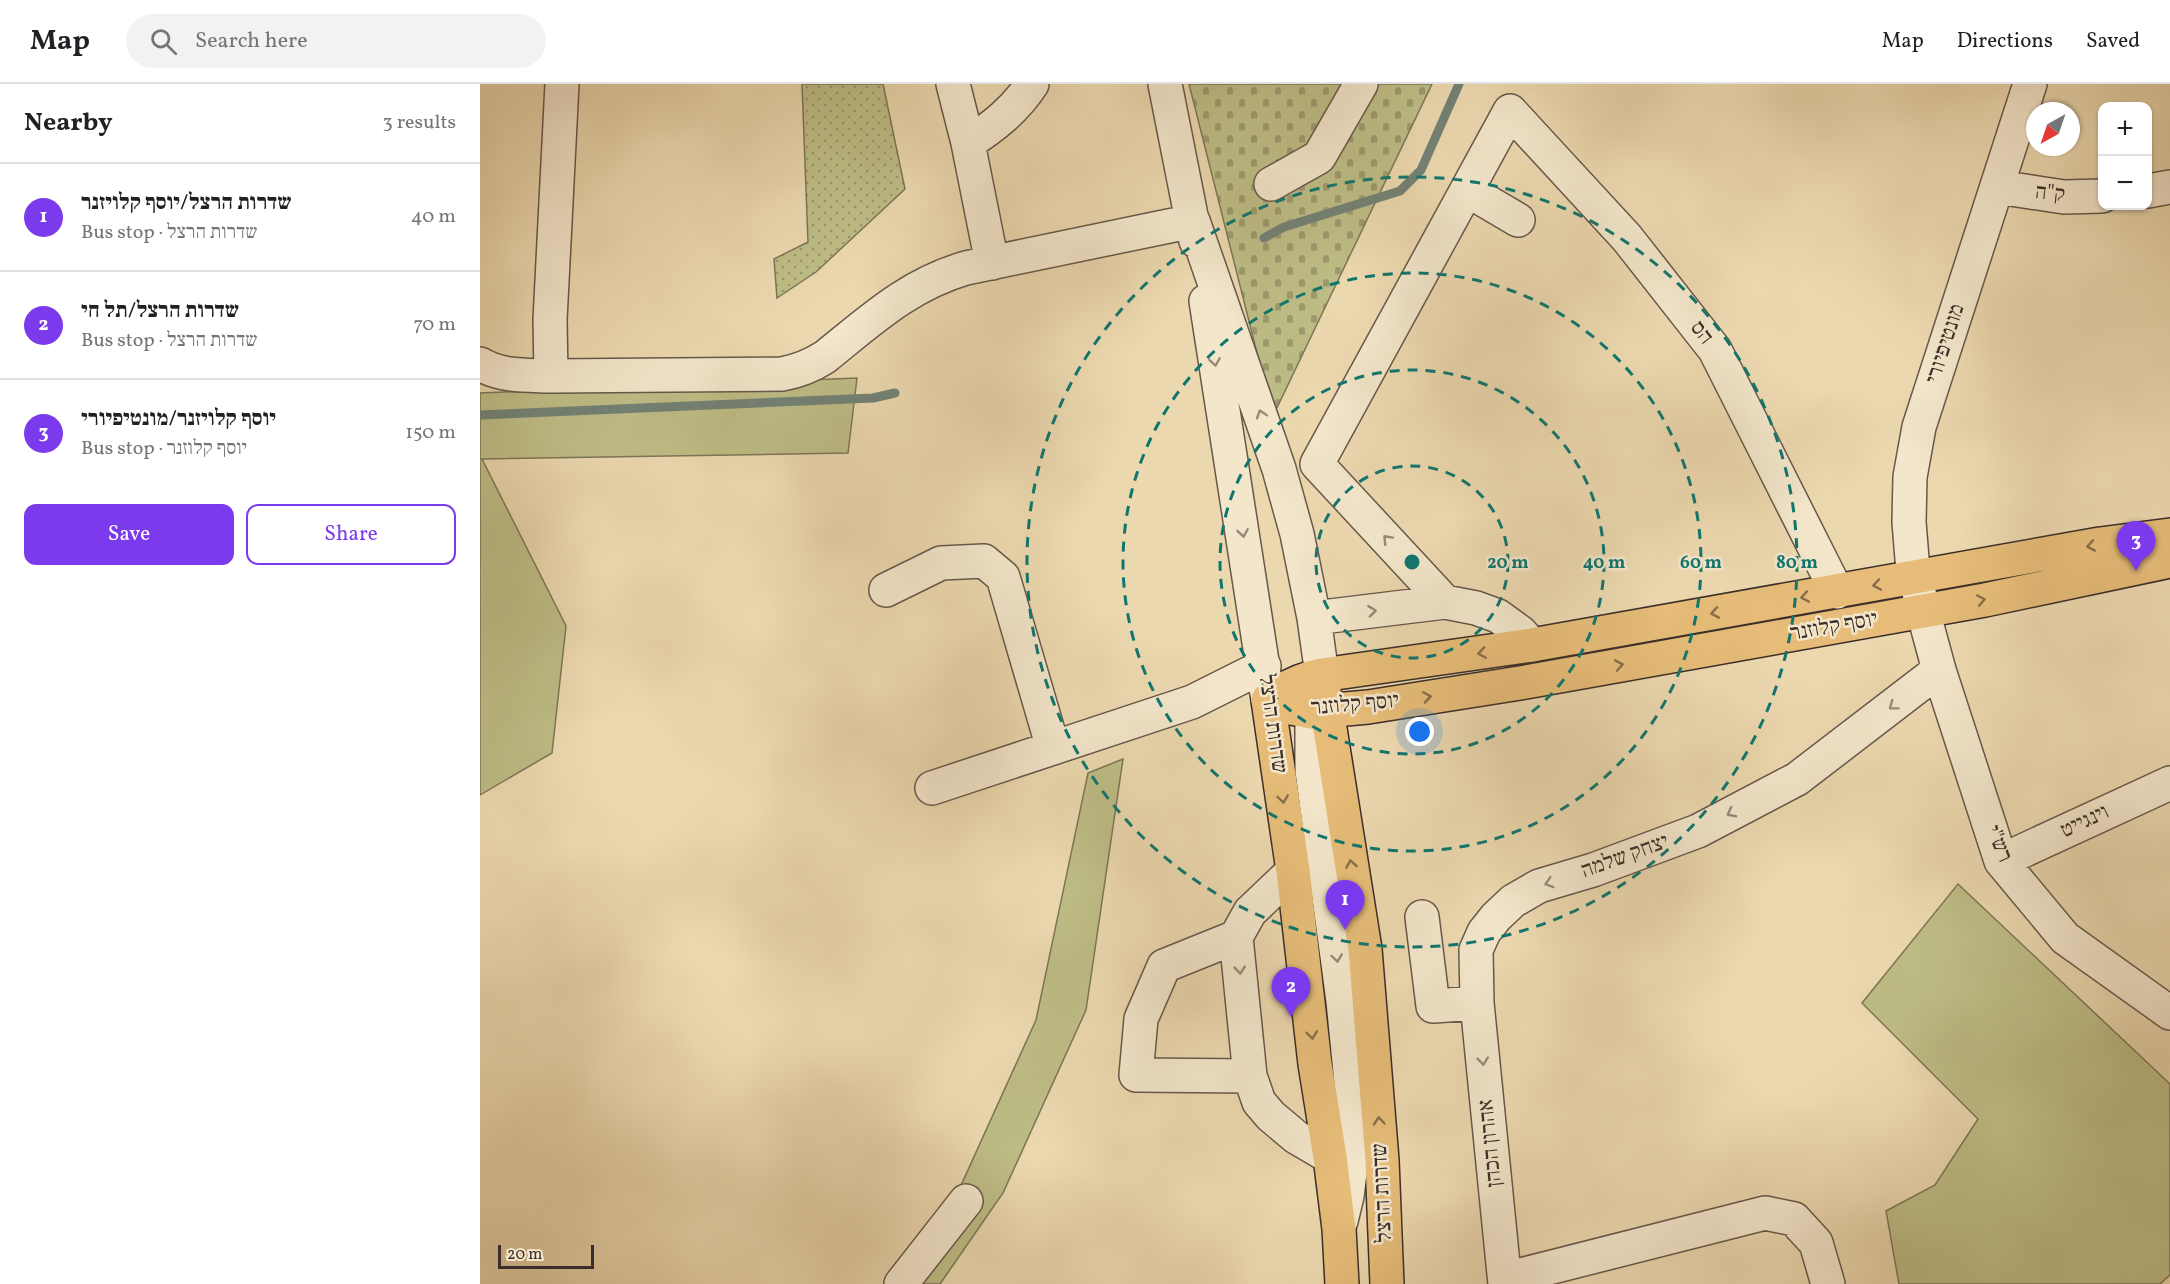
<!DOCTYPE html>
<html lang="en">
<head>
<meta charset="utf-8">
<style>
	:root { --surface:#fff; --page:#f2f2f2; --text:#202124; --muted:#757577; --line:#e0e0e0; --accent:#7c3aed }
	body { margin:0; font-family:Vollkorn,"Frank Ruhl Libre",serif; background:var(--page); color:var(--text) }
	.controls { position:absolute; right:18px; top:18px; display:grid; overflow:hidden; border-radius:12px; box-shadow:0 2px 4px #0004 }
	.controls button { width:54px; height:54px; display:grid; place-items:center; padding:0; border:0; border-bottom:2px solid var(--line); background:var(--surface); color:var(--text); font:30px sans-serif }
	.compass { position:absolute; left:1546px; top:18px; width:54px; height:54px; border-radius:50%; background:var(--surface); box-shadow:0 2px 4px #0004; rotate:220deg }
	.scale { position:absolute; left:18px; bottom:15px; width:96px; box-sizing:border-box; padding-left:6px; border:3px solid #3b2e2a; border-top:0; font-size:16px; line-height:21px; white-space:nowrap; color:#3b2e2a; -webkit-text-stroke:4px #f3e6cb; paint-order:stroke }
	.you { position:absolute; left:940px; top:648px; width:21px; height:21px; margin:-15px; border:4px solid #fff; border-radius:50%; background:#1a73e8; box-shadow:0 0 0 9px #1a73e833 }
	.badge { display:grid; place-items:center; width:39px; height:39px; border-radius:50%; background:var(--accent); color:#fff; font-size:20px; font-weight:700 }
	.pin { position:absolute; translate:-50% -50px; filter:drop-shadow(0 2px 3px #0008) }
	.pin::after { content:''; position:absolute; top:32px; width:21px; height:18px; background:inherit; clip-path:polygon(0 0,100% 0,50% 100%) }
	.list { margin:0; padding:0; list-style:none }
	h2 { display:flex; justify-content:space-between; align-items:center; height:78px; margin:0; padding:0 24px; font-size:26px }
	h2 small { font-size:20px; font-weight:400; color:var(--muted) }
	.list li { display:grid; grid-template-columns:39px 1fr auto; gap:18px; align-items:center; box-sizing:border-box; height:108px; padding:0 24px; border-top:2px solid var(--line) }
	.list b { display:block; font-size:22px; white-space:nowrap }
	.list p { margin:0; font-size:20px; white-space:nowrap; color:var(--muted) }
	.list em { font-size:20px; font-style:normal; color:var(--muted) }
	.actions { display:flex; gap:12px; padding:18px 24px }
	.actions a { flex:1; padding:14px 0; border:2px solid var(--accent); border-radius:12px; text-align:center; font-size:21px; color:var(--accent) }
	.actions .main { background:var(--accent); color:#fff }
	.icon { flex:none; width:33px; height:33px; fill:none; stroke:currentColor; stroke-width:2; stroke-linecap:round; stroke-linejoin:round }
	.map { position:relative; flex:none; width:1690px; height:1200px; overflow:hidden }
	header { display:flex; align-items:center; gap:36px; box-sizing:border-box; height:84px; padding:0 30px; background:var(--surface); border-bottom:2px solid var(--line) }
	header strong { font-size:28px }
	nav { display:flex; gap:33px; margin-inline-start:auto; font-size:21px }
	.search { width:420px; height:54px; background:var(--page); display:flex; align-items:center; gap:15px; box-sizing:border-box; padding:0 21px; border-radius:33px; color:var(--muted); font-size:22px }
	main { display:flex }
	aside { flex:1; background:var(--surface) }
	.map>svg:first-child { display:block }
	.grass { fill:#bebd86; stroke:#7c7658; stroke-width:1.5 }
	.cemetery { fill:url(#cemetery-stones); stroke:#7c7658; stroke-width:1.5 }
	.park { fill:url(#park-dots); stroke:#7c7658; stroke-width:1.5 }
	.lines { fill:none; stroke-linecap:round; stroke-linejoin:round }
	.stream { stroke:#738276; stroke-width:9 }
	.minor-casing { stroke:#67584b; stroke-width:36 }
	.major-casing { stroke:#3b2e2a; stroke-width:36 }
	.minor { stroke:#f3e6cb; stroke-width:33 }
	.major { stroke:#e6bc78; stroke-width:33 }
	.oneway { stroke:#978a7a }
	.oneway2 { stroke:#886e4d }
	.ring { fill:none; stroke:#0f766e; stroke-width:3; stroke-dasharray:10 8 }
	.labels { text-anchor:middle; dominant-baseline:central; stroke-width:5; stroke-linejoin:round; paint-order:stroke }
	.street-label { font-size:22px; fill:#3b2e2a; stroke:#f3e6cb }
	.centre { fill:#0f766e; stroke:#f3e6cb; stroke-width:3 }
	.ring-label { font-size:18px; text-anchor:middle; font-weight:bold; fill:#0f766e; stroke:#f3e6cb; stroke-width:5; stroke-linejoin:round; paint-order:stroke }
</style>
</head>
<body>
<header>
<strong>Map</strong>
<div class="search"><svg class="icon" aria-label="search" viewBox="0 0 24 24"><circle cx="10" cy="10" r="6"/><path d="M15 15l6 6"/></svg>Search here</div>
<nav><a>Map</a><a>Directions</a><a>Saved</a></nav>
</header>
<main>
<aside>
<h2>Nearby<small>3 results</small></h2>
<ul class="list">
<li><span class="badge">1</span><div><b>שדרות הרצל/יוסף קלויזנר</b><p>Bus stop · שדרות הרצל</p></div><em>40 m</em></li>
<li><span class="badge">2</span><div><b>שדרות הרצל/תל חי</b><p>Bus stop · שדרות הרצל</p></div><em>70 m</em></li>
<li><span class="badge">3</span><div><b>יוסף קלויזנר/מונטיפיורי</b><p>Bus stop · יוסף קלוזנר</p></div><em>150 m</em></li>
</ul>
<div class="actions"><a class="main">Save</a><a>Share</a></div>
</aside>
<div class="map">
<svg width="1690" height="1200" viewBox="0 0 1690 1200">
	<defs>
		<pattern id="cemetery-stones" width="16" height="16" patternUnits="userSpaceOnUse" patternTransform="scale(1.5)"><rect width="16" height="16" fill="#bebd86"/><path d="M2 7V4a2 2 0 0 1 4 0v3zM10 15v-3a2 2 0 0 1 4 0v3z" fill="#9c9a6e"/></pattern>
		<pattern id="park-dots" width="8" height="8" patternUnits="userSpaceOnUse" patternTransform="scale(1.5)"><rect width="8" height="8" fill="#bebd86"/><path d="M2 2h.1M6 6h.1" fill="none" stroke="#9c9a6e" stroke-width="1.8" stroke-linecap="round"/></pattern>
	</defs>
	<rect width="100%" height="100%" fill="#ecd8af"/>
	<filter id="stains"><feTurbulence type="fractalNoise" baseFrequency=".00333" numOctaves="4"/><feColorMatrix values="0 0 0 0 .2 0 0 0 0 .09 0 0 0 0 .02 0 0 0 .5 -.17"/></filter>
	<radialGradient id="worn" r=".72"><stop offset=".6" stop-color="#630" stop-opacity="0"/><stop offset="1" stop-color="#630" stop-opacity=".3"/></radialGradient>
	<path class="grass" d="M377,294L368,369L2,375L86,542L72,669L0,711V309Z
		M643,675L606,926L523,1109L460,1200H424L453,1163L556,936L608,689Z
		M1478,800L1690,1000V1191L1680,1200H1419L1406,1127L1455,1101L1498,1035L1382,919Z"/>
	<path class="cemetery" d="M709,0H952L793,332Z"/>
	<path class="park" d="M322,0H403L425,105L336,188L297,214L294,175L328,158Z"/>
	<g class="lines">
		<path class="stream" d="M784,154L804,143L920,107L941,86L979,0
			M0,331L393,314L415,309"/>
		<defs>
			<path id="minor" d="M82,0L70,236L71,292L302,290C319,287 331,282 345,273C391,236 428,201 486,184L713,137
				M473,0L488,59L512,179
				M685,0L716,157
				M1550,0L1439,343L1430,393L1429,438L1432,475L1443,527L1459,586L1521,777L1585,854L1690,929
				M488,59C513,43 535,26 552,0
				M791,100L839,73L881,0
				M1518,103L1584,113L1622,112
				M987,106L1038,136
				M1668,107L1690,103
				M713,137L799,385L817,450L834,534L842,591L832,628V687L863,917L874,1029L872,1074L867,1112L861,1137
				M726,217L788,616
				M0,280C22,293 46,291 71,292
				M837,380L1030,27L1147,154L1235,266L1357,508
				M837,380L965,518L996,524L1018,532L1040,548L1052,561
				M406,506L461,479L504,477L523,493L573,664
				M834,534L965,518
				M452,704L712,618L784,582
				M1521,777L1690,699
				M813,787L770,828L756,853L770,992L779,1018L791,1032L816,1053L850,1073
				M942,833L953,922L997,919
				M756,853L684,882L661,935L656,991L770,992
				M1025,1195L1285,1129L1314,1135L1336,1159L1348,1200
				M421,1200L486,1117
				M1025,1200L997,919L996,866L1004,848L1016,833L1033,817L1059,802L1113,786L1218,747L1317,695L1459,586"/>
			<path id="major" d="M844,607L885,865L902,1076L907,1200
				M788,616C805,603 821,595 842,591L1052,561L1620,460L1690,451
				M788,616L801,622L832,628L888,623L1046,598L1505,516L1690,477
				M788,616L813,787L835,980L850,1073L859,1145L862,1200"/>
		</defs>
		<use href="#minor" class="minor-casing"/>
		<use href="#major" class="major-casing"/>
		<use href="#minor" class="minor"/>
		<use href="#major" class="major"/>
	</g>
	<defs><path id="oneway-chevron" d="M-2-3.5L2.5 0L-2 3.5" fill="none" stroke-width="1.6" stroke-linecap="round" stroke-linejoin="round" transform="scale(1.5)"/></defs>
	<g class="oneway">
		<use href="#oneway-chevron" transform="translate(735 278) rotate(81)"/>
		<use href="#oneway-chevron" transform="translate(781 330) rotate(-108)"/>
		<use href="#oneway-chevron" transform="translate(763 449) rotate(81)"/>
		<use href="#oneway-chevron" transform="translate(907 455) rotate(-133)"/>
		<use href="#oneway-chevron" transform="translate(892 527) rotate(-7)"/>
		<use href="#oneway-chevron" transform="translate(1413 622) rotate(143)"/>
		<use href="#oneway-chevron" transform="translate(1251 729) rotate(152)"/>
		<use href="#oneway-chevron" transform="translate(1069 799) rotate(163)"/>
		<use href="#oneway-chevron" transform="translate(857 874) rotate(82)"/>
		<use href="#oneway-chevron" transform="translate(760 886) rotate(84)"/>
		<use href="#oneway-chevron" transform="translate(1003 977) rotate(84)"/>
	</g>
	<g class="oneway2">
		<use href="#oneway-chevron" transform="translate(1611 462) rotate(170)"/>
		<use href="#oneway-chevron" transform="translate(1397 501) rotate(170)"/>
		<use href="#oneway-chevron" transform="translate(1325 513) rotate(170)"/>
		<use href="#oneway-chevron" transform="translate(1501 516) rotate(-11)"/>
		<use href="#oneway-chevron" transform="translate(1235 529) rotate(170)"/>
		<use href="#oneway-chevron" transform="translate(1002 569) rotate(171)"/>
		<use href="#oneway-chevron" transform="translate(1139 581) rotate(-10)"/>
		<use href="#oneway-chevron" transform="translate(947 613) rotate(-9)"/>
		<use href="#oneway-chevron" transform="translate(803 715) rotate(82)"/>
		<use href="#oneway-chevron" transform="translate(871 780) rotate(-99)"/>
		<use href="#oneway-chevron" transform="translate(832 951) rotate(83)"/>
		<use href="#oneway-chevron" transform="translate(899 1037) rotate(-95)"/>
	</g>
	<g class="ring">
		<circle cx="932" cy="478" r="96"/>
		<circle cx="932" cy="478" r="192"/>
		<circle cx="932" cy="478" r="289"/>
		<circle cx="932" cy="478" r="385"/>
	</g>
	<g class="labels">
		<g class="street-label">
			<text transform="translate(1570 110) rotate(6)">ק"ה</text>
			<text transform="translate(1221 249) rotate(52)">הס</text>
			<text transform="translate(1466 260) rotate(-72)">מונטיפיורי</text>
			<text transform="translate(1354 543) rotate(-10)">יוסף קלוזנר</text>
			<text transform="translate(875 621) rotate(-5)">יוסף קלוזנר</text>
			<text transform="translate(792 640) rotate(82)">שדרות הרצל</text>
			<text transform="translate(1605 738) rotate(-25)">וינגייט</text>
			<text transform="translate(1518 760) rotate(67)">רש"י</text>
			<text transform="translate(1145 773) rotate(-20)">יצחק שלמה</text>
			<text transform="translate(1011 1059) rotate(-96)">אהרון הכהן</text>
			<text transform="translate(903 1109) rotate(-93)">שדרות הרצל</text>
		</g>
	</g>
	<circle cx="932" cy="478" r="9" class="centre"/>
	<g class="ring-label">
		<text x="1028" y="484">20 m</text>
		<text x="1124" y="484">40 m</text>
		<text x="1221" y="484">60 m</text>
		<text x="1317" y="484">80 m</text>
	</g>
	<rect width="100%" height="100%" filter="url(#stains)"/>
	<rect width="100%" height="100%" fill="url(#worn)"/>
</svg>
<div class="controls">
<button>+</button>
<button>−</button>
</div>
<svg class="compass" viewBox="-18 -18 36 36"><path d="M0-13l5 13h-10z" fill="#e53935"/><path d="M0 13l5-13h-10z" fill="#757577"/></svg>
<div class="scale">20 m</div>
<div class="you"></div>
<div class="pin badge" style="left:865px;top:846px">1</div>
<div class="pin badge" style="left:811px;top:933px">2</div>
<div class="pin badge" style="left:1656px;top:487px">3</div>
</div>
</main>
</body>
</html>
